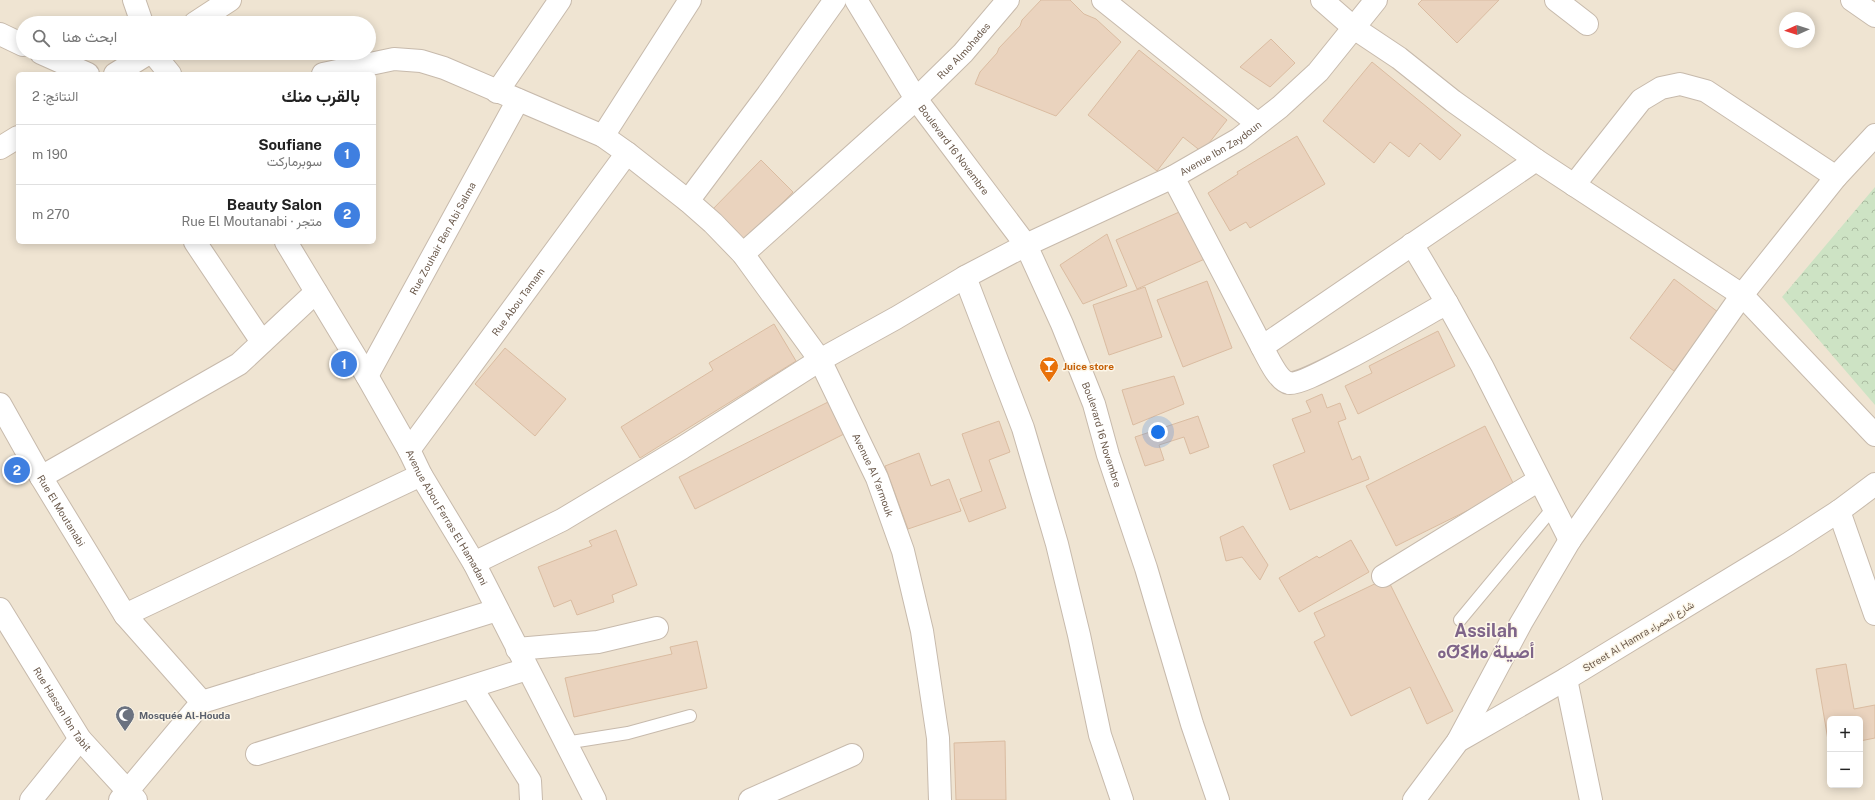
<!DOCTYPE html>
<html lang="ar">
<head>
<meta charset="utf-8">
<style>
	:root { --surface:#fff; --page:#f2f2f2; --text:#222; --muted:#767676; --line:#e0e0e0; --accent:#d17f58 }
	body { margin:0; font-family:"Public Sans",Vazirmatn,"Noto Sans Tifinagh",sans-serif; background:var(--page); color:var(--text); direction:rtl }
	.controls { position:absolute; right:12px; bottom:12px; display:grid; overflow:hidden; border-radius:6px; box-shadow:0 2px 10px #0003 }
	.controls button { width:36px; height:36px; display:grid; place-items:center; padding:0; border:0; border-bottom:1px solid var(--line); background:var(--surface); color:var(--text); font:20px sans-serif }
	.compass { position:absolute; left:1779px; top:12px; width:36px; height:36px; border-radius:50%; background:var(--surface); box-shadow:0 2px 10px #0003; rotate:267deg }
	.you { position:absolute; left:1158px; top:432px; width:14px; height:14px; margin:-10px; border:3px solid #fff; border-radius:50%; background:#1a73e8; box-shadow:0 0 0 6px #1a73e833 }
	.badge { display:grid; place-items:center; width:26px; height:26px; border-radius:50%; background:var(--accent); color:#fff; font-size:13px; font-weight:700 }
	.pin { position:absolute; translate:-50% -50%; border:2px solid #fff; box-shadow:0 1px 4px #0006 }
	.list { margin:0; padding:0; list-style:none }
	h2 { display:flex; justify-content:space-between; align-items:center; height:52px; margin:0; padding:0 16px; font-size:17px }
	h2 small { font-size:13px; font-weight:400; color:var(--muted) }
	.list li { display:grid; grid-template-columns:26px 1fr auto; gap:12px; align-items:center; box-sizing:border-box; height:60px; padding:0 16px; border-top:1px solid var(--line) }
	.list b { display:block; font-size:15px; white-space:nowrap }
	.list p { margin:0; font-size:13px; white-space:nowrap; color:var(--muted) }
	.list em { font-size:13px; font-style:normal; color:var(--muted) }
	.icon { flex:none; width:22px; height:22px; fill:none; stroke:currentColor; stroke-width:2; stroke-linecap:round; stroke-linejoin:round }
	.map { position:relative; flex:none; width:1875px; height:800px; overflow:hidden; direction:ltr }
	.search { position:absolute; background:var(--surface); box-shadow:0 2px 10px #0003; left:16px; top:16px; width:360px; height:44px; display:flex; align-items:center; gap:10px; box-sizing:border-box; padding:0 14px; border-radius:22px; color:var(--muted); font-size:15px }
	.panel { position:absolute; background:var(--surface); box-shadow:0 2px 10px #0003; left:16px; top:72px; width:360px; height:172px; border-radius:6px; direction:rtl }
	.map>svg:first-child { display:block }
	.residential { fill:#efe4d2; fill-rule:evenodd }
	.forest { fill:url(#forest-crowns) }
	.building { fill:#ead3be; stroke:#dabca1 }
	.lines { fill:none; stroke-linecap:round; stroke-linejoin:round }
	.lane-casing { stroke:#c7baac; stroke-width:14 }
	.street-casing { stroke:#c7baac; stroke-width:24 }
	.secondary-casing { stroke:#cabbaa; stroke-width:24 }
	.lane { stroke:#fff; stroke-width:12 }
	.street { stroke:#fff; stroke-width:22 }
	.secondary { stroke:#fff; stroke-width:22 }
	.labels { text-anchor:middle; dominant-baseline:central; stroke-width:3; stroke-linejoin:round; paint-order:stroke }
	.street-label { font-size:10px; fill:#6c5b4d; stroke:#fcf6e8 }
	.food-label { font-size:10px; font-weight:bold; fill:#c56008; stroke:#fcf6e8; text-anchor:start }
	.worship-label { font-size:10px; font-weight:bold; fill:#5b616d; stroke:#fcf6e8; text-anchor:start }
	.town-label { font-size:18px; font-weight:bold; fill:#7f6589; stroke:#fcf6e8 }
</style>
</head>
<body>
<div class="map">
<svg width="1875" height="800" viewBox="0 0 1875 800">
	<defs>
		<pattern id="forest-crowns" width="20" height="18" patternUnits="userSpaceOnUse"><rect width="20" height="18" fill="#cde3c4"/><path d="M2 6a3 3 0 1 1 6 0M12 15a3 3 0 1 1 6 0" fill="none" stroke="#aabba1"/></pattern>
	</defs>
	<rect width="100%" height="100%" fill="#f8f2e3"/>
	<path class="residential" d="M0,0H1875V800H0ZM1785,18H1809V42H1785ZM23,23H369V53H23ZM18,74H374V242H18ZM1830,719H1860V785H1830Z"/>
	<path class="forest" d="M1875,187V405L1782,297Z"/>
	<path class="building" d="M1041,0H1070L1084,14L1096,19L1121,42L1056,116L975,84L980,72L997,53L999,48L1020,26L1022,20Z
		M1422,0H1499L1457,43L1418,4Z
		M1271,39L1295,63L1270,87L1240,67Z
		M1139,50L1227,120L1202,152L1183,137L1157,171L1088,115Z
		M1372,62L1461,135L1440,160L1420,143L1409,157L1390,142L1374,163L1323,121Z
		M1297,136L1325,184L1250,228L1246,222L1230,231L1208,193L1238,174L1237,172Z
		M761,160L793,192L741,245L709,213Z
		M1186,209L1207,258L1137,289L1116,240Z
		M1107,234L1127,286L1083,304L1060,265Z
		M1674,279L1718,312L1674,371L1630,338Z
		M1207,281L1232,348L1183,367L1157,300Z
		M1145,287L1162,337L1109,355L1093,305Z
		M774,324L796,361L640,458L621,427L713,370L709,363Z
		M1438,331L1455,366L1358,414L1345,386L1372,373L1369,366Z
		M505,348L566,399L535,436L475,384Z
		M1174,376L1184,404L1133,425L1122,390Z
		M1322,394L1327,408L1340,403L1346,419L1338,422L1352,460L1360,456L1369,479L1290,510L1273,465L1305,452L1292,419L1311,412L1306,401Z
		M832,400L848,432L695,509L679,477Z
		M1198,416L1209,447L1190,454L1184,437L1159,445L1164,460L1145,466L1135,437Z
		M999,421L1010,452L989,460L1006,508L969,522L960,499L982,491L962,434Z
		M1485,426L1515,487L1396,546L1366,486Z
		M919,453L931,486L949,479L961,511L908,529L885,466Z
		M1243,526L1268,565L1260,580L1242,557L1226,561L1220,537Z
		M616,530L637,585L612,595L614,602L577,615L571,600L554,607L538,567L592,546L589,541Z
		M1351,540L1369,572L1299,612L1279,578L1317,556L1319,558Z
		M1387,578L1453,711L1427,724L1410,687L1351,716L1314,642L1325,636L1314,613Z
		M697,641L707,688L574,717L565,678L672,654L670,647Z
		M1846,664L1854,709L1875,705V738L1860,741V719H1830L1829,746L1816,669Z
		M1005,741L1006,800H956L954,743Z"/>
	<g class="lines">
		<defs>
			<path id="lane" d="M1460,620L1553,508
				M565,743L628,733L690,716"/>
			<g id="street">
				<path d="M134,0L142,23"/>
				<path id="s1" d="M856,0L916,99L1026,245L1062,324L1094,404L1108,455L1146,568L1192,724L1218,800"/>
				<path d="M1103,0L1258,124"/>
				<path d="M1322,0L1354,28L1399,58L1453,101L1536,160"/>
				<path d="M1556,0L1587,24"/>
				<path d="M1852,0L1875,16"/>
				<path d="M0,34L23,45"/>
				<path d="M41,53L88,74"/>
				<path d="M153,53L170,74"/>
				<path id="s2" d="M323,74L394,59L421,61L444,68L603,136L627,153L688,201L713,223L743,254L820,360L877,478L903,551L922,631L938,738L940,800"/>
				<path d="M497,92L560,0"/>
				<path d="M603,136L690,0"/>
				<path d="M1173,177L1262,347L1536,160L1742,295L1875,435"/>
				<path d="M1574,185L1641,100L1661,88L1680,84L1706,91L1836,177"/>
				<path d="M688,201L768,94L835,0"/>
				<path d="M195,242L262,342"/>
				<path id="s3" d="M286,242L367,376L409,450L421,475L474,563L595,800"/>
				<path d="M1412,244L1447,303"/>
				<path id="s4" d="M743,254L916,99L963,53L1008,0"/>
				<path d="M965,277L1023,428L1033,462L1057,544L1079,635L1100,735L1122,800"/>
				<path d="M1262,347C1267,356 1278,381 1289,383C1304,387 1425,315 1447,303L1482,366L1570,540"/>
				<path id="s5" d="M367,376L518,100"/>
				<path id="s6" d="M0,404L41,477L125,615"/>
				<path id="s7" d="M409,450L627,153"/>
				<path d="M41,477L239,364L316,292"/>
				<path d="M1839,511L1875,614"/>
				<path id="s8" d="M474,563L562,520L682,448L820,360L896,318L965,277L1026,245L1173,177L1239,139L1280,107L1318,72L1376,0"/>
				<path d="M1383,576L1539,480"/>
				<path id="s9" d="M0,609L80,739L136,800"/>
				<path d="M517,649L598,642L657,628"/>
				<path d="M1566,679L1591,800"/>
				<path d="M471,687L530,781L531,800"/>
				<path d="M202,702L497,610"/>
				<path d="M1458,741L1521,623L1570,540L1742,295L1836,177L1875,135"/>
				<path d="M257,754L527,669"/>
				<path d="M31,800L80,739"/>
				<path d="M120,800L202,702L125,615L421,475"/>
				<path d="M750,800L852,755"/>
				<path d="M1414,800L1458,741L1566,679L1788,544L1839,511L1875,484"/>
			</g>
			<path id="secondary" d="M195,23L230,0
				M115,74L149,53
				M0,148L18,137"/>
		</defs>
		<use href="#lane" class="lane-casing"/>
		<use href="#street" class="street-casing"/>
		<use href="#secondary" class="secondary-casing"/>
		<use href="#lane" class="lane"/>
		<use href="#street" class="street"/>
		<use href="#secondary" class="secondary"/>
	</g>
	<defs>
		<symbol id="bar-pin" viewBox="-11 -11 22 30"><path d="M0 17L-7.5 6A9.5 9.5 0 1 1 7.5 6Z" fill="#e8710a" stroke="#fcf6e8"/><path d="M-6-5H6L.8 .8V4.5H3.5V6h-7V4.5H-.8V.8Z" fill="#fff"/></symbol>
		<symbol id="mosque-pin" viewBox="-11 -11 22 30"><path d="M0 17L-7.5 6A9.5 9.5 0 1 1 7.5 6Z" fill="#6b7280" stroke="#fcf6e8"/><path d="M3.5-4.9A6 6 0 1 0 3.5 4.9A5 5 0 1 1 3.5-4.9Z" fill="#fff"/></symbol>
	</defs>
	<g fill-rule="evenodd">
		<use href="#bar-pin" x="1038" y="355" width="22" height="30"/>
		<use href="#mosque-pin" x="114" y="704" width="22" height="30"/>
	</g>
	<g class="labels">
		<g class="street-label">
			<text stroke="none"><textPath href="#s4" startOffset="300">Rue Almohades</textPath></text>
			<text stroke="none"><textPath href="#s8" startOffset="855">Avenue Ibn Zaydoun</textPath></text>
			<text stroke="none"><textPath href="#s1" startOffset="179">Boulevard 16 Novembre</textPath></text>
			<text stroke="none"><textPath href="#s5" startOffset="157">Rue Zouhair Ben Abi Salma</textPath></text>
			<text stroke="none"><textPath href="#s7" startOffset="184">Rue Abou Tamam</textPath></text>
			<text stroke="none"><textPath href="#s1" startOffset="503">Boulevard 16 Novembre</textPath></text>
			<text stroke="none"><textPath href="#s2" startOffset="738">Avenue Al Yarmouk</textPath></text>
			<text stroke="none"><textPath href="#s6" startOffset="123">Rue El Moutanabi</textPath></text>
			<text stroke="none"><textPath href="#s3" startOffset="319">Avenue Abou Ferras El Hamadani</textPath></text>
			<text transform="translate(1638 636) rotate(-31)">Street Al Hamra شارع الحمراء</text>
			<text stroke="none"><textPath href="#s9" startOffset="118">Rue Hassan Ibn Tabit</textPath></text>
		</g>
		<g class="food-label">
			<text x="1063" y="366">Juice store</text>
		</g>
		<g class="worship-label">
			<text x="139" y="715">Mosquée Al-Houda</text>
		</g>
		<g class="town-label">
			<text x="1486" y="630">Assilah<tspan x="1486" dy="21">ⴰⵚⵉⵍⴰ أصيلة</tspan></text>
		</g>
	</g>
</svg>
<div class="controls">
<button>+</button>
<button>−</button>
</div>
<svg class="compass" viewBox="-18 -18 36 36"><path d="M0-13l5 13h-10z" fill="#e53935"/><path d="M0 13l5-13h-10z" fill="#767676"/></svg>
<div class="you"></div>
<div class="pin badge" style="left:344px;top:364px;background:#3f7fe0">1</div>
<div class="pin badge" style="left:17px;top:470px;background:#3f7fe0">2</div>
<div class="search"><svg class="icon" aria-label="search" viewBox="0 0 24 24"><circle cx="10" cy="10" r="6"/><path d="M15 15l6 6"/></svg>ابحث هنا</div>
<section class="panel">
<h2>بالقرب منك<small>النتائج: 2</small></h2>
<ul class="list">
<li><span class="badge" style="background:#3f7fe0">1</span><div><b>Soufiane</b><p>سوبرماركت</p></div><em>190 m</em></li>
<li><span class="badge" style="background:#3f7fe0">2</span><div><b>Beauty Salon</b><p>متجر · Rue El Moutanabi</p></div><em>270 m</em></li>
</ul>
</section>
</div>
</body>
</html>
